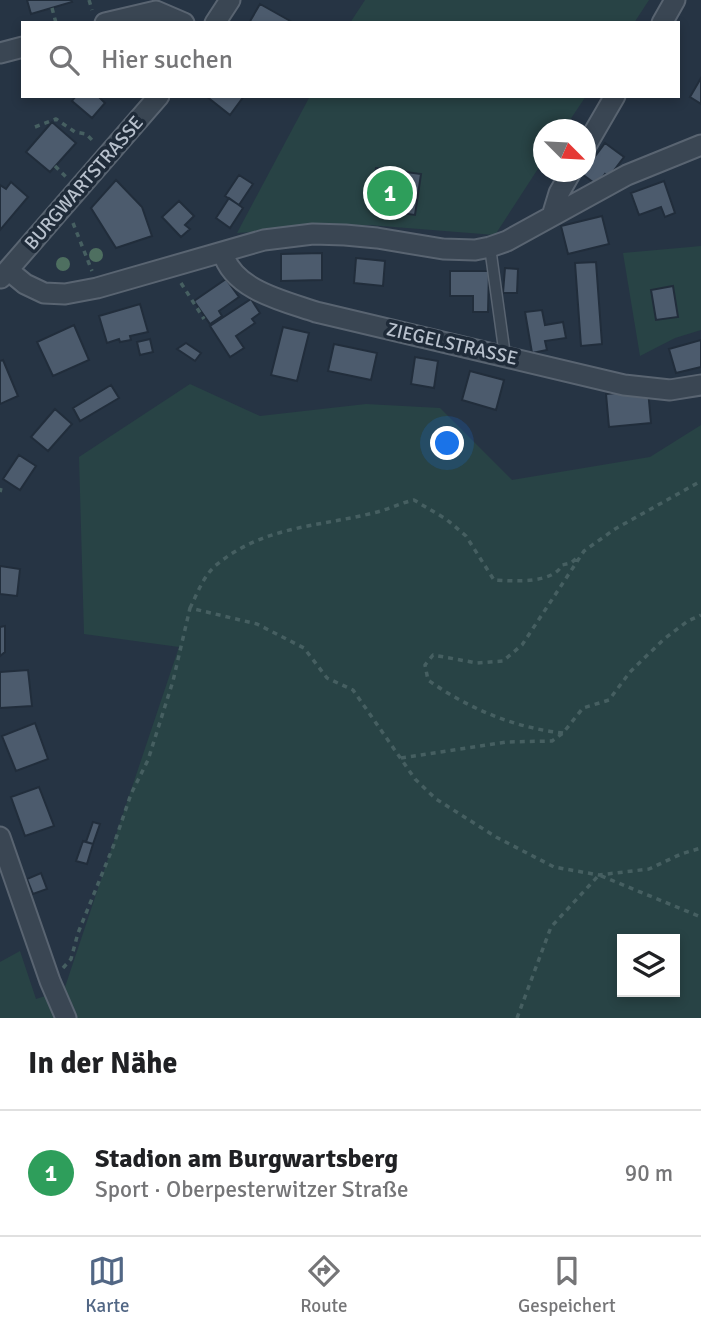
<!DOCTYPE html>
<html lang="de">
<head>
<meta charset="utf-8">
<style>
	:root { --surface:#fff; --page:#f6f6f6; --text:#202124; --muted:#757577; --line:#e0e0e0; --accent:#526785 }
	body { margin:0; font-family:Signika,sans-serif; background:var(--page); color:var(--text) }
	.controls { position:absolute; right:21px; bottom:21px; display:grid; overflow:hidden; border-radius:0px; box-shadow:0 4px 10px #0003 }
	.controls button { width:63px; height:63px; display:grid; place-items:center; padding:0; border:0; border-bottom:2px solid var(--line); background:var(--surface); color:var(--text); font:35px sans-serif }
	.compass { position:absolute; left:533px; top:119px; width:63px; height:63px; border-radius:50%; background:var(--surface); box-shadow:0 4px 10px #0003; rotate:114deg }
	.you { position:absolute; left:448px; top:444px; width:24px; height:24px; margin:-18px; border:5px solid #fff; border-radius:50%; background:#1a73e8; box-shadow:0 0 0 10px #1a73e833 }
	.badge { display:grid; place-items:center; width:46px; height:46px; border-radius:50%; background:var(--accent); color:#fff; font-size:23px; font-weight:700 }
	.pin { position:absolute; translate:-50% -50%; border:4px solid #fff; box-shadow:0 2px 7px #0006 }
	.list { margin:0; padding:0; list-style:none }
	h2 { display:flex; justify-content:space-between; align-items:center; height:91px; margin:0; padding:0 28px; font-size:30px }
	h2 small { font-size:23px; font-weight:400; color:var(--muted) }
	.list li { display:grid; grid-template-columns:46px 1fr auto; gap:21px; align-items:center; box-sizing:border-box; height:126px; padding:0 28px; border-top:2px solid var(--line) }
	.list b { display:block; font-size:26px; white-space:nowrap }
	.list p { margin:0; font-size:23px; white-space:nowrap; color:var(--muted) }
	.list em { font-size:23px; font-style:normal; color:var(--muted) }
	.icon { flex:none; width:38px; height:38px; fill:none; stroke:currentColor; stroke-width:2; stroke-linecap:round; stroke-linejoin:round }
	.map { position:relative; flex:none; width:701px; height:1018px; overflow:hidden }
	.search { position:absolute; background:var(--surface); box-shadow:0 4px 10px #0003; left:21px; right:21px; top:21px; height:77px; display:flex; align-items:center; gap:18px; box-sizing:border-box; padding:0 24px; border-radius:0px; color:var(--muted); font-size:26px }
	.sheet { height:217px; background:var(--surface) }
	nav { display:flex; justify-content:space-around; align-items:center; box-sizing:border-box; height:98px; border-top:2px solid var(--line); background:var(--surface); font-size:19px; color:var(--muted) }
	nav a { display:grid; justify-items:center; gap:4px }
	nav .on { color:var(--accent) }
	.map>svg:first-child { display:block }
	.green { fill:#284345; fill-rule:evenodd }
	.building { fill:#4c5b6d; stroke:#212d3b; stroke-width:2 }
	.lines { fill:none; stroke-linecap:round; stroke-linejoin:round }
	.lane-casing { stroke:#596471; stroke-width:13 }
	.street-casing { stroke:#596471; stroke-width:23 }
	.path { stroke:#465f61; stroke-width:3.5; stroke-dasharray:5 5; stroke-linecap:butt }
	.lane { stroke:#3a4653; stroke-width:10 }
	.street { stroke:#3a4653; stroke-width:19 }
	.tree { fill:#4e6f60 }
	.labels { text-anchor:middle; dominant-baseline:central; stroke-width:7; stroke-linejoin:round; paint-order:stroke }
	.street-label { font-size:19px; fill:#b8c1cd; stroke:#1f2b39 }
</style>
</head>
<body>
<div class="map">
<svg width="701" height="1018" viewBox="0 0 701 1018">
	<rect width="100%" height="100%" fill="#263444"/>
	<path class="green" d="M365,0H649L634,23H350Z
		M310,96H586L564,129L544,130L543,161L495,235L369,225L237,233Z
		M701,246V330L675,338L640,356L623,253Z
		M190,384L260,416L366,404L440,408L512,480L650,457L701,425V1018H0V962L20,951L36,999L64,990L179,647L84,634L79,457ZM622,939H675V992H622Z"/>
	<path class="building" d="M27,0H71L72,2L31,14Z
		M260,4L292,22V23H249Z
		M701,78V104L690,97Z
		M76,96H98L105,103L92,118L72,101Z
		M206,96H244L230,115Z
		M52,122L76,143L50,172L26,152Z
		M605,143L624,157L609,177L605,174L597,185L582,174Z
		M376,168L421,174L415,215L370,209Z
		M239,175L253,184L239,205L225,196Z
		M116,180L142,207L152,236L116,248L91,208Z
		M664,181L675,213L665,217L661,207L639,215L631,193Z
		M11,182L28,197L0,230V185L6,189Z
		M229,198L243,208L230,228L216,218Z
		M179,201L194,216L185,225L190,229L181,237L162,217Z
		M602,216L609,244L568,254L561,226Z
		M322,253V280L281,281V254Z
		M356,258L385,261L383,286L354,283Z
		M596,262L602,344L581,346L575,263Z
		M505,268L518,269L517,293H503Z
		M450,271H489L488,312H473V296H450Z
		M226,279L239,297L219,311L222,316L210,324L194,301Z
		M673,286L678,317L656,320L651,290Z
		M251,299L260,313L252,319L255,323L236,336L244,348L230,357L210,326Z
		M140,304L148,332L130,336L131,340L120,342L119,339L107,343L99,316Z
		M542,310L545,325L563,322L566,338L545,341L547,350L532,353L525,312Z
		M74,325L89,360L53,376L37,342Z
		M283,327L309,333L297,381L271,375Z
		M150,339L153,352L140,355L137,342Z
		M701,340V367L676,373L669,349Z
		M186,343L201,353L195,361L177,349Z
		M334,344L377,353L371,380L328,371Z
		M415,357L438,361L434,388L411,384Z
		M3,360L18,396L0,404V361Z
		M470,371L504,380L496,410L462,400Z
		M111,385L119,398L80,421L73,408Z
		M648,390L651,423L609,427L606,394Z
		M55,409L72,424L48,451L31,437Z
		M19,455L36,466L20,490L3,479Z
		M0,566L20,569L17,596L0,594Z
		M5,626V652L0,656V627Z
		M28,670L32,706L0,708V672Z
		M35,723L48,759L16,771L2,736Z
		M39,787L54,826L25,836L11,797Z
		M93,822L100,824L93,844L86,842Z
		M83,841L93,844L87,864L76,861Z
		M41,873L47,889L33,894L27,879Z"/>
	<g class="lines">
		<defs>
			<path id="lane" d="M490,247L505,356"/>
			<path id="street" d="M105,23L156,11L184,23
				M215,23L230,0
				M662,23L675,0
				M0,53L23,47
				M586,146L615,96
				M552,216L559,193L571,172
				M223,253C233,290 284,301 316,312L624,385L670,390L701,385
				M8,270L25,284L44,293L65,294L97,288L264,240L313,234L345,235L377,238L443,249L475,250L490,247L507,241L627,175L701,145
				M1,278L159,96
				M0,837L50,981L66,1018"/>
		</defs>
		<use href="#lane" class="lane-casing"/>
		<use href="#street" class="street-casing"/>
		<path class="path" d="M89,0L92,10
			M52,8L56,23
			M35,127L56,119L75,132L86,134L95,143
			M55,166L66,177
			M73,223L92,271
			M181,283L204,319
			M0,492L1,488
			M190,608C197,594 203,577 215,566C262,526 317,527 373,513C387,510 400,503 414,500L446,519L466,536L494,580C513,581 553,584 562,565L571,563L579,556
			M563,733C515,728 467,708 428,680L425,665L433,655L477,663L503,661L522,645L584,551L615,529L701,481
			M401,758L506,742L552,741L563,733L583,708L609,700L630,672L664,639L688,621L701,615
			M63,968L71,959L78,933L113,847L131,794L148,760L173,681L190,608L257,624L304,648L327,678L353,690L415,779L436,799L496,837L554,867L599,875L649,869L681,854L701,848
			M517,1018L551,927L599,875L701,917"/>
		<use href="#lane" class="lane"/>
		<use href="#street" class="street"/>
	</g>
	<g class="tree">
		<circle cx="96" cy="255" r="7"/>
		<circle cx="63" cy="264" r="7"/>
	</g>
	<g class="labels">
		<g class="street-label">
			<text transform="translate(84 183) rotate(-49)">BURGWARTSTRASSE</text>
			<text transform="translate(452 344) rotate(13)">ZIEGELSTRASSE</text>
		</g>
	</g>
</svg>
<div class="controls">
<button><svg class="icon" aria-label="layers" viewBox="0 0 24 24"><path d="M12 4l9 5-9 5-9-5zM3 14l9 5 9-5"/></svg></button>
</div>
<svg class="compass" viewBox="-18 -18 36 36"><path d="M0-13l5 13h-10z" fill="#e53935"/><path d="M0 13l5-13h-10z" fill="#757577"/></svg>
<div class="you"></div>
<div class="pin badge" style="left:390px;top:193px;background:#2e9e5b">1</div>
<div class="search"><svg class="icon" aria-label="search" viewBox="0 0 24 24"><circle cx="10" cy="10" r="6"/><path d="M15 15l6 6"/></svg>Hier suchen</div>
</div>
<section class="sheet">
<h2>In der Nähe<small></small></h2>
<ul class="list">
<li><span class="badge" style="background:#2e9e5b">1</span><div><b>Stadion am Burgwartsberg</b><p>Sport · Oberpesterwitzer Straße</p></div><em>90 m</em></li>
</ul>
</section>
<nav>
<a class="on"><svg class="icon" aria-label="map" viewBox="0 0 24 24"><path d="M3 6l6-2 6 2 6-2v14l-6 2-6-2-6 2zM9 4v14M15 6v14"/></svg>Karte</a>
<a><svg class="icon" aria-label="directions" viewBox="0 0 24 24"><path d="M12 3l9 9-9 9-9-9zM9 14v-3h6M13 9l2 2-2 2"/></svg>Route</a>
<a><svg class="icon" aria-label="saved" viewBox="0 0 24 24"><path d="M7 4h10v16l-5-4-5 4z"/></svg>Gespeichert</a>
</nav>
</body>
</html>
